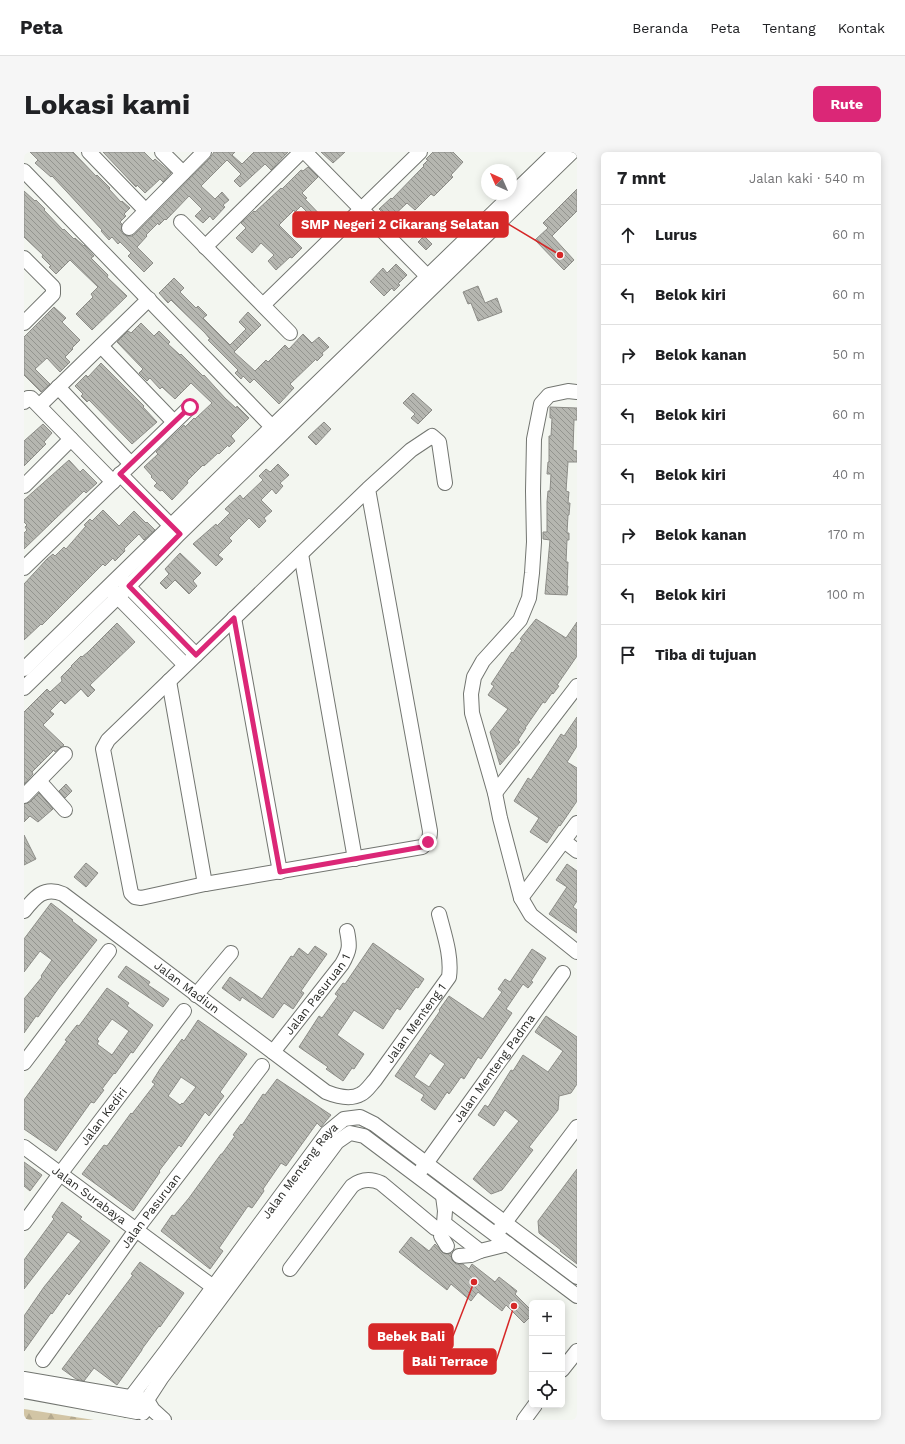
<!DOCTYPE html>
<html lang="id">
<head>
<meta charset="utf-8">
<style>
	:root { --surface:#fff; --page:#f6f6f6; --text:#202124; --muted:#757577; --line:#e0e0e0; --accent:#db2777 }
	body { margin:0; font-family:"Work Sans",sans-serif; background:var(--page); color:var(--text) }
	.controls { position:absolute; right:12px; bottom:12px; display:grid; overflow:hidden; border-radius:6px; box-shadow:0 2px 10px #0003 }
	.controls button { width:36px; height:36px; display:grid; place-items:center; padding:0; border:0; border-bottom:1px solid var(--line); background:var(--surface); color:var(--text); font:20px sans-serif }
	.compass { position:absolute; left:457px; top:12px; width:36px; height:36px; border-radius:50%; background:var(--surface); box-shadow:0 2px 10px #0003; rotate:315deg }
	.stop { position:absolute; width:12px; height:12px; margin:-9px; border:3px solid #db2777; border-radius:50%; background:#fff }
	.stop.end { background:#db2777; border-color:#fff; box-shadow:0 1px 4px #0008 }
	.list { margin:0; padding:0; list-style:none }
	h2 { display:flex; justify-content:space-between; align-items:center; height:52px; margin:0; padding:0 16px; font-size:17px }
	h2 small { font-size:13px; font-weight:400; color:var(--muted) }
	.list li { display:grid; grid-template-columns:26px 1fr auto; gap:12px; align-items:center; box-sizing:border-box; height:60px; padding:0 16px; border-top:1px solid var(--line) }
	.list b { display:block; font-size:15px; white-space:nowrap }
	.list em { font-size:13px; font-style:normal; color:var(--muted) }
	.icon { flex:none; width:22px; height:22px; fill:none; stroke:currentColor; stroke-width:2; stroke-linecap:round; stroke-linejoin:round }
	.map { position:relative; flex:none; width:553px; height:1268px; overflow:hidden; border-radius:6px }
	header { display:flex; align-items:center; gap:24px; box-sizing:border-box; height:56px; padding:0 20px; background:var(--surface); border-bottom:1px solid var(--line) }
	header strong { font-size:19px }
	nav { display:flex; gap:22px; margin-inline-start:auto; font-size:14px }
	.intro { display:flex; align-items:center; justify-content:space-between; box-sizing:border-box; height:96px; padding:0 24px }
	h1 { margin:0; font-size:28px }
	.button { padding:10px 18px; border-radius:6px; background:var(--accent); color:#fff; font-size:14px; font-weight:700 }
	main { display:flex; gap:24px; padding:0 24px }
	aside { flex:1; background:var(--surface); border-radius:6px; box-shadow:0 2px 10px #0003 }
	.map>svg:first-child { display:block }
	.forest { fill:url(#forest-firs) }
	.building { fill:url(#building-back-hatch); stroke:#8c8c87; fill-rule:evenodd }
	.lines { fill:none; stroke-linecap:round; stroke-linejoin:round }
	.minor-casing { stroke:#727570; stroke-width:16 }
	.minor { stroke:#fff; stroke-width:14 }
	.route { stroke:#db2777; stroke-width:5 }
	.labels { text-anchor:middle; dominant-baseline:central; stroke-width:3.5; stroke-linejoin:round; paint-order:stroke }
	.street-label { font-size:12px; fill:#292a27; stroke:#fff }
	.leader { fill:none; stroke:#d62828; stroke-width:1.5 }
	.callout-dot { fill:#d62828; stroke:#fff; stroke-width:1.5 }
	.callout { fill:#d62828; stroke:#d62828; stroke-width:1.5 }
	.callout-label { font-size:13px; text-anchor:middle; font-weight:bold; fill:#fff }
</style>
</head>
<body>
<header>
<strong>Peta</strong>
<nav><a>Beranda</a><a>Peta</a><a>Tentang</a><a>Kontak</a></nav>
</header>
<div class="intro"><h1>Lokasi kami</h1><a class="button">Rute</a></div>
<main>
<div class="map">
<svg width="553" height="1268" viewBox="0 0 553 1268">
	<defs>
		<pattern id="forest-firs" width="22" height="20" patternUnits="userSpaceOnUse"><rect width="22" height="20" fill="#d2c5a5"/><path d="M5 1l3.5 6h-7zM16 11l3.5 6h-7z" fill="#b4a98e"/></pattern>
		<pattern id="building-back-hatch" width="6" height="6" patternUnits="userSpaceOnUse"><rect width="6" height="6" fill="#b5b6b0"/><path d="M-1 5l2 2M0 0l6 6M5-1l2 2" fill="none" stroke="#93948f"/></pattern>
	</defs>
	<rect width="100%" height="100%" fill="#f3f6f0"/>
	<path class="forest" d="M0,1257L70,1268H0Z"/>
	<path class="building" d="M6,0H49L72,24L73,23L86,36L85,37L97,50L98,49L106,56L100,62L102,64L96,70L98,72L97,79L99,82L103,84H108L111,82L186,6L190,0H211L208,3L218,12L230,0H264L247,18L241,12L216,35L210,29L217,22L203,8L177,34L191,47L198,40L205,48L199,53L201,55L189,68L186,64L179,71L171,64L178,57L165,44L142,68L141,67L135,73L134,71L122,83L123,84L113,95L129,111L120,120L104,104L107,101L96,90L94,92L88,85L85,88L77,79L78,78L43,40L28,24L27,25L11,11L14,8Z
		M79,0H120L129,9L131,7L147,21L139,30L136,27L121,41L113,33L112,35Z
		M297,0H321L309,11Z
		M409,0H429L439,10L427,23L429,25L410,44L407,42L391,58L383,51L366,67L355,57L367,46L368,47L396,18L400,14L399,13L404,8L402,7Z
		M284,15L294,25L278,41L283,46L281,47L302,69L292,79L284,71L289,66L277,54L271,60L270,58L255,73L278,96L268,106L266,105L252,118L244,109L250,103L237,91L228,101L212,86L222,76L217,71L230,59L231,60L257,36L258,37L277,18L279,19Z
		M553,37V59L528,84L550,108L540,118L511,88L524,76L519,71Z
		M0,39L11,49L12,48L21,57L20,58L39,78L40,77L50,87L51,86L60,94V93L70,104L67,106L84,123L83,125L103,144L68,178L52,162L69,145L67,142L74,135L46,108L32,122L25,115L27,114L18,105L19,103L0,85Z
		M400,84L408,92L402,98L394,90Z
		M372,112L383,123L374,132L376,133L370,139L368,136L360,144L346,130L359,116L363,121Z
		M150,126L160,136L156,140L172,156L174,154L183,163L179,166L206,193L222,177L215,170L224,160L237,173L210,200L231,219L242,208L244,210L261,193L265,197L279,182L288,191L295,185L305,195L298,201L299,203L293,209L292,207L266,232L270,236L255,252L230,227L226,231L219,224L217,227L211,221L214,218L184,188L186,187L181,181L147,148L144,151L135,141Z
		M454,134L461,151L473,146L478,160L454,169L447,151L444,152L439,140Z
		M30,155L42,166L38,170L56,188L48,196L49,197L41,205L46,210L36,220L23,206L11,217L26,232L17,240L0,223V185Z
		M117,171L130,184L135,179L146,190L144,192L156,203L157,202L179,224L180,223L201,246L212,256L213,254L225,266L207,284L211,289L205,295L204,293L195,302L194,301L180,314L179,313L163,329L164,331L148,348L138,338L136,339L130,334L133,331L127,325L128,324L120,315L134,302L132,300L160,273L161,275L170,266L171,267L188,251L167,231L151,247L138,235L136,237L126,226L123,229L115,221L119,217L93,190L104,179L107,181Z
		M77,211L120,254L119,255L133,270L108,292L65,248L63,250L57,244L59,242L51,234L62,223L64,225Z
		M389,241L408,258L394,272L387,266L391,262L379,251Z
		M526,255L553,256V268H550L549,298L553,299V310H544L542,339L545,340L544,351H546L545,363H544L543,381H545V388H543L542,410H544L543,434H544L543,443L521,442L526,388L519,387V380H523V350L524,339H526L527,322H523L524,310H525V284H527L528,266H526Z
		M300,270L307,277L292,293L284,285Z
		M19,272L28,281L20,290L22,292L0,314V289Z
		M45,308L56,320L59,317L73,331L62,341L60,339L0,397V381L3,378L1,375L3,373L0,370V348Z
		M254,312L265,323L256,331L259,334L252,342L248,337L237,348L248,359L240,366L242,369L235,376L225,366L205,386L208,389L194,403L199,407L192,414L169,392L192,372L193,374L206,361L201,357L216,343L219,347L239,328L235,324L242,317L246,320Z
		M79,358L95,374L110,359L122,371L123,370L131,378L120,388L115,382L100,397L101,399L91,409L89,406L81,414L79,412L18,473L17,472L0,488V432L23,407L29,402L31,404L40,395L42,397L62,374L60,373L66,367L68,369Z
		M156,401L177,421L169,429L173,434L165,442L151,428L142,437L136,431L145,422L141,417Z
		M512,467L542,486L553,470V504L533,533L535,534L529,542L528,541L521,551L519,550L501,576H502L494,588L496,590L476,613L466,580L484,557L464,543L470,534L467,532L488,500L489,501L498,488L496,487Z
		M93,471L111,490L66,533L71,538L64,545L57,537L41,552L37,548L26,559L30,562L19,573L40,593L31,600L30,598L8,620L9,622L0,632V560L23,537L26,540L38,529L37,525L48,514H47L57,504L58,505L64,500Z
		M553,565V594L543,610L553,616V649L536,674L535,673L523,691L506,680L515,666L490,649L504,626L507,628L537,582L540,584Z
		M42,632L48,639L41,646L35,639Z
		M15,641L29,657L14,670L6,664L0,670V652L6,650Z
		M0,683L12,707L0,713Z
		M62,711L74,721L62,735L50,725Z
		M543,712L553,719V749L549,755L553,758V781L525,762L543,735L532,728Z
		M27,751L49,768L48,769L73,788L34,837L14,865L12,864L0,881V847L18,825L17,824L28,808L16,799L0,820V787Z
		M349,791L400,827L394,836L392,835L376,858L373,856L359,877L330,858L313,883L340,902L330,917L328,916L319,929L302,917L304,915L275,895L295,864L298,866L314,844L311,842L319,831L321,832Z
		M291,794L303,802L277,839L280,841L269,857L260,851L249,866L218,845L216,849L198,836L206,825L238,847L267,804L269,805L275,796L284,803Z
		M508,797L522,806L507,829L509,830L504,836L499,832L482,857L488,861L457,907L454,905L440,927L437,925L425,942L423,940L411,958L397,948L400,943L371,924L416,859L415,858L425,844L459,867L478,840L474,837L481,827L486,830ZM406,901L421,912L405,935L390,925Z
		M102,814L126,830L124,833L145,847L139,855L94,825Z
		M83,836L105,851L103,854L129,873L109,901L107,900L91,922L90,921L78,937L80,938L70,951L67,950L32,999L0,977V948L43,889L41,888L53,873L55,874ZM88,867L105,879L88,903L73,892L75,889L73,887Z
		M522,864L553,885V932L547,941L535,944L534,958L505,995L509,998L478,1038L467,1042L449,1027L495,969L481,958L470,974L454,963L461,953L464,955L487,918L489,919L499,903L524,920L539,899L511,880Z
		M174,868L223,902L196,940L200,944L185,964L181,960L157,995L155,993L135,1019L136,1020L109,1059L58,1022L80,993L83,994L107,961L108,962L131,932L128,930L136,917L158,887L160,889ZM157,925L172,935L159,952L158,951L156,953L144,944Z
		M253,927L307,963L297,975L293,971L262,1014L257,1011L239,1037L240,1039L228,1056L224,1054L195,1096L199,1099L186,1117L137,1079L148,1063L150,1064L165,1046L197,1002H198L211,984L209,983L217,972L218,973L239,942L241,943Z
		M0,1010L18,1023L6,1039L0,1034Z
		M553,1017V1112L536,1099L537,1098L515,1081L514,1069Z
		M38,1050L58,1065L56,1067L86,1089L45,1143L43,1141L28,1162L27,1161L0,1199V1164L20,1135L57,1089L44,1080L0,1137V1108L30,1067L28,1065Z
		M387,1085L405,1099L411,1092L419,1101L423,1102L427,1101L428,1108L432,1112H439L445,1117L448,1112L471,1130L475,1125L493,1139L491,1142L508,1159V1163L500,1171L482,1153L478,1159L454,1140L447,1149L427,1132L423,1138L375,1100Z
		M116,1110L160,1141L136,1175L135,1174L118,1197V1198L93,1233L70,1216L60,1229L52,1227L38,1217L109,1123L107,1122Z"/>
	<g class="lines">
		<defs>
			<g id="minor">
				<path d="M65,0L122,59"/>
				<path d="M138,0L159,21"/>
				<path d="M281,0L410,131"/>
				<path d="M0,19L254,281"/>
				<path d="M157,70L266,181"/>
				<path d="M105,76L180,0"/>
				<path d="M181,95L277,0"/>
				<path d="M0,106L29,135V142L0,171"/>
				<path d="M239,153L396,0"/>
				<path d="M77,194L150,270"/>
				<path d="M34,235L107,312"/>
				<path d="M553,240L544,239L525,243L517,252L510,287L509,339L510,390L508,421L505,446L496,468L459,509L450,525L447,542L448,561L471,641L476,666L497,746L507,763L553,800"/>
				<path d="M0,250L4,246H7L89,330"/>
				<path d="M16,253L125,147"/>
				<path d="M96,322L154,381"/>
				<path d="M0,334L47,287"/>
				<path d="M344,337L406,679C406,687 404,690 398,695L181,732L117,746L111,745L107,741L79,597L84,588L344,337L387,298L408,284L415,290L421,331"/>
				<path d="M277,402L331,707"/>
				<path d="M0,416L166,255"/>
				<path d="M98,428L172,503"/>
				<path d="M87,438L161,513"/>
				<path d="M210,466L256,720"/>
				<path d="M0,517L248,275L532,0"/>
				<path d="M145,529L181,732"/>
				<path d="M0,536L105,434L155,382L548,0"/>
				<path d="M15,629L41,658"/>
				<path d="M471,641L553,534"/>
				<path d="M0,644L41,602"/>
				<path d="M540,689L553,699"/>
				<path d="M497,746L553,671"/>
				<path id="s1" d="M0,759C11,745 20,734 39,742L302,940C312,944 327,948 337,942C343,939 347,932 351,928L425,825C428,804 420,782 415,762"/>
				<path d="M172,843L207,801"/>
				<path id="s2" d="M249,900L318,812C326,798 326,794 323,779"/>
				<path d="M0,911L85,799"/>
				<path id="s3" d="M0,995L196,1140"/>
				<path id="s4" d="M398,1017L539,821"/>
				<path d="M419,1044L421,1059L420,1071L456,1099L484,1092"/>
				<path id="s5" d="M0,1071L36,1022L160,859"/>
				<path d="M420,1071L417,1084L423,1094"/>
				<path d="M476,1077L553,975"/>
				<path d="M435,1104L447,1103L456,1099"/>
				<path d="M266,1117L328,1034C337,1027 346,1026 357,1031L411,1076L418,1078"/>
				<path id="s6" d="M19,1208L112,1078L238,914"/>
				<path d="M538,1218L553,1199"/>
				<path d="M0,1227L123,1248L129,1258L140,1268"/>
				<path d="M0,1239L113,1260"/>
				<path id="s7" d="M103,1258L107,1245L142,1199L303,981L320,967L336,965L350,972L553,1125"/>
				<path d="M119,1261L123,1248L138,1225L313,990L326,981L340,984L553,1144"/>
				<path d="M500,1268L511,1253"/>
			</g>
		</defs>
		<use href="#minor" class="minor-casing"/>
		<use href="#minor" class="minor"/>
	</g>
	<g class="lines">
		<path class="route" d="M166,255L96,322L156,382L105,434L172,503L210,466L256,720L398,695L404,690"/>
	</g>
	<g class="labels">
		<g class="street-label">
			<text stroke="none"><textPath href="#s1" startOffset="202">Jalan Madiun</textPath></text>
			<text stroke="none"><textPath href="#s2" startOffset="73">Jalan Pasuruan 1</textPath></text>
			<text stroke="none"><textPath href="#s1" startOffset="502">Jalan Menteng 1</textPath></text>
			<text stroke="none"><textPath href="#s4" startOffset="124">Jalan Menteng Padma</textPath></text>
			<text stroke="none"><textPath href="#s5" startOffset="133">Jalan Kediri</textPath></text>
			<text stroke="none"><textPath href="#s7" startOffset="296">Jalan Menteng Raya</textPath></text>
			<text stroke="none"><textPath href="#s3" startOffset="81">Jalan Surabaya</textPath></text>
			<text stroke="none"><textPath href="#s6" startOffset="184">Jalan Pasuruan</textPath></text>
		</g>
	</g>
	<path class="leader" d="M536 103L484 72M450 1130L429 1184M490 1154L472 1209"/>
	<g class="callout-dot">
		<circle cx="536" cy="103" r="4"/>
		<circle cx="450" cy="1130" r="4"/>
		<circle cx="490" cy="1154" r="4"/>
	</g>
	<g class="callout">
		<rect x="269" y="60" width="215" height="25" rx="4"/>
		<rect x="345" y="1172" width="84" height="25" rx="4"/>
		<rect x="380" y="1197" width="92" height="25" rx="4"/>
	</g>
	<g class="callout-label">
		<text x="376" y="77">SMP Negeri 2 Cikarang Selatan</text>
		<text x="387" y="1189">Bebek Bali</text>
		<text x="426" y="1214">Bali Terrace</text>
	</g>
</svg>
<div class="controls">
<button>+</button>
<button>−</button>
<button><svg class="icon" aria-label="locate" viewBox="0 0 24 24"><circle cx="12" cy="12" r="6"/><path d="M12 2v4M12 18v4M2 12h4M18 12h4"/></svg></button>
</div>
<svg class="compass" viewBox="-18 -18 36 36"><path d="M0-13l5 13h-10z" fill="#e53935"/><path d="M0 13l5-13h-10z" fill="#757577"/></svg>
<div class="stop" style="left:166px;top:255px"></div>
<div class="stop end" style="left:404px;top:690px"></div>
</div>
<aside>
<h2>7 mnt<small>Jalan kaki · 540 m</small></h2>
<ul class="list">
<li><svg class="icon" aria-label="ahead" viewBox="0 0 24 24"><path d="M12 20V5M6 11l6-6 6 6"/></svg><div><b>Lurus</b></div><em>60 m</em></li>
<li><svg class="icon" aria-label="left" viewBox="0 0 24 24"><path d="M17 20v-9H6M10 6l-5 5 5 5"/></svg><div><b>Belok kiri</b></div><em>60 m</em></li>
<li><svg class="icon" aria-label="right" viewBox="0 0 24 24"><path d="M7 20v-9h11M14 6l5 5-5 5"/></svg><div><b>Belok kanan</b></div><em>50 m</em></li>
<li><svg class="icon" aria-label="left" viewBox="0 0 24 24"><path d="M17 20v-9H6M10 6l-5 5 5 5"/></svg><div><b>Belok kiri</b></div><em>60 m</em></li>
<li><svg class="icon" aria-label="left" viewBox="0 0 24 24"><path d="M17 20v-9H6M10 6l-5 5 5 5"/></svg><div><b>Belok kiri</b></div><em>40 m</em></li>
<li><svg class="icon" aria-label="right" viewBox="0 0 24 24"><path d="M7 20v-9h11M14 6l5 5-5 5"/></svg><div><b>Belok kanan</b></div><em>170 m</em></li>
<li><svg class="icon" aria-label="left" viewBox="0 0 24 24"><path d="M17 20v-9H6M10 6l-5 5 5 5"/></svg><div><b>Belok kiri</b></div><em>100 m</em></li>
<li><svg class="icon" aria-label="arrive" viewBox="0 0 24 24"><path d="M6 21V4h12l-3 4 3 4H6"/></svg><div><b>Tiba di tujuan</b></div></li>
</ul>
</aside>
</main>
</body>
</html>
